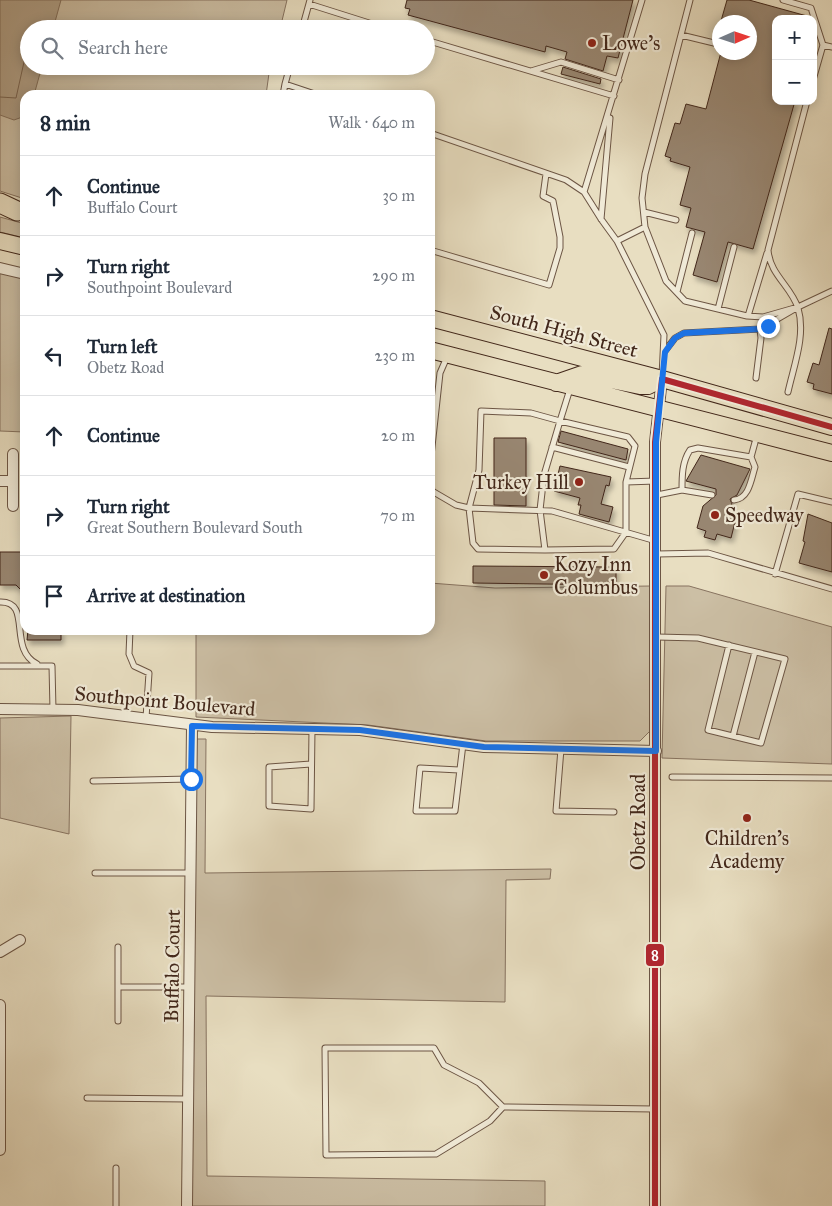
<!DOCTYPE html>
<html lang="en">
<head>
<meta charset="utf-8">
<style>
	:root { --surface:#fff; --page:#f6f6f7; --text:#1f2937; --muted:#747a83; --line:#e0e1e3 }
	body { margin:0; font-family:"IM FELL Great Primer",serif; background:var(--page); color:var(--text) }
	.controls { position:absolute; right:15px; top:15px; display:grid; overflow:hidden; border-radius:10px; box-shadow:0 2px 12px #0003 }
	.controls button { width:45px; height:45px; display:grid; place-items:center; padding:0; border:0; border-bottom:1px solid var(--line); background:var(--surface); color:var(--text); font:25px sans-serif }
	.compass { position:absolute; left:712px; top:15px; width:45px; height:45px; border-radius:50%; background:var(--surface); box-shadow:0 2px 12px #0003; rotate:87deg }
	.stop { position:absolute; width:15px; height:15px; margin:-11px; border:4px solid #1a73e8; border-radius:50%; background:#fff }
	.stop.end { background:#1a73e8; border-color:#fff; box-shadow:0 1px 5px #0008 }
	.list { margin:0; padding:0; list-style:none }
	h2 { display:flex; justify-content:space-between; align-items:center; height:65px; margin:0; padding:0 20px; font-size:21px }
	h2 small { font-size:16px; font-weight:400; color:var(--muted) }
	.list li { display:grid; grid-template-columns:32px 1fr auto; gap:15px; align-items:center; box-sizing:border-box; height:80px; padding:0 20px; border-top:1px solid var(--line) }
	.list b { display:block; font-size:19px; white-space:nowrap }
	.list p { margin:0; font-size:16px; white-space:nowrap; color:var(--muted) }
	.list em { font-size:16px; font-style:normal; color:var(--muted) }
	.icon { flex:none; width:28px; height:28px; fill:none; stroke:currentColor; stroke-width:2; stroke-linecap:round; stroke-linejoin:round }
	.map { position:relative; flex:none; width:832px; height:1206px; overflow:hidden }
	.search { position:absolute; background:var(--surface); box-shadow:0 2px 12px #0003; left:20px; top:20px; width:415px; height:55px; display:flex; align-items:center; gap:12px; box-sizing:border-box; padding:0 18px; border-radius:28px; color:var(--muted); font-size:19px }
	.panel { position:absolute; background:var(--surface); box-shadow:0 2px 12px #0003; left:20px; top:90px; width:415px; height:545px; border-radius:15px }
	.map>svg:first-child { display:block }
	.green { fill:#ccbfa5; stroke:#877360 }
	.water { fill:#b0a088; stroke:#84705c }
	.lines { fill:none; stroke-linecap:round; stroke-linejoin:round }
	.shore { stroke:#796451; stroke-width:1 }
	.building { fill:#988671; stroke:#42271a; filter:url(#shadow) }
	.service-casing { stroke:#6c5544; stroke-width:7 }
	.minor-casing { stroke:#6c5544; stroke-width:12 }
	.primary-casing { stroke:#42271a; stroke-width:18 }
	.motorway-casing { stroke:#42271a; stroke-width:21 }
	.service { stroke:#f0ead7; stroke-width:5 }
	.minor { stroke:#f0ead7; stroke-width:10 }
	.primary { stroke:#e8dec1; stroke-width:16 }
	.motorway { stroke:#e8dec1; stroke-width:19 }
	.bus-1-casing { stroke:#f0ead7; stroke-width:10 }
	.bus-1 { stroke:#af272f; stroke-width:6 }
	.route { stroke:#1a73e8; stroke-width:6 }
	.poi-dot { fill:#8f2418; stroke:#f0ead7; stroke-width:2 }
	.labels { text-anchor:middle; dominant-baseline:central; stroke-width:4.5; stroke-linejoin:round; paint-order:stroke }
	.poi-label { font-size:20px; fill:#42271a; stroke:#f0ead7; text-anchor:start }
	.street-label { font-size:20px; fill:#42271a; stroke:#f0ead7 }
	.line-badge { stroke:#f0ead7; stroke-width:2 }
	.badge-label { font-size:14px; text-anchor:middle; font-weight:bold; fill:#fff }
</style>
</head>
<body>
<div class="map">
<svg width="832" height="1206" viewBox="0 0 832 1206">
	<defs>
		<filter id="shadow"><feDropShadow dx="2.5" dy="4.5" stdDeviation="2.5" flood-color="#0004"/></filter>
	</defs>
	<rect width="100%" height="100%" fill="#e8dec1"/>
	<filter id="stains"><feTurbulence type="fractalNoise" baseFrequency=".004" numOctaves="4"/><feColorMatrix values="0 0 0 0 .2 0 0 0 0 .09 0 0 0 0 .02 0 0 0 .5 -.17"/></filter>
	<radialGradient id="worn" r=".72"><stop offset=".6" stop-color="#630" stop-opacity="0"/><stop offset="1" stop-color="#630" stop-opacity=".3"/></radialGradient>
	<path class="green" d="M0,0H287L280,29H29V66H270L266,95H25V199L0,191Z
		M0,217L25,224V238L0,232Z
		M0,272L25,277V432L0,431Z
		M430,583L495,588L651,586V730L640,741H486L368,725L196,717V630H430Z
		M666,586H689L832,627V764L662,758Z
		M71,716L69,834L0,818V718Z
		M195,739H206L205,873L551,869L550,879L506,880L505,1002L206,996L207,1176L545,1181V1206H192Z"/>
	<path class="water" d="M0,0H61L53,29H29V66H42L34,95H25V116L14,120L0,115Z"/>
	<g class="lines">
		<path class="shore" d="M0,97L16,98L24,62L29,54"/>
	</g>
	<path class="building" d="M407,0H633L618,58L607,56L603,71L565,59L567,52L546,46L545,52L408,15L410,9L405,8Z
		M727,0H749L807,16L806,19H776V101H795L753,249L728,242L717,282L693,275L705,232L686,227L691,208L680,205L690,167L670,161L671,158L665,156L675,123L680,124L686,104L706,109L721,52H750V22L721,21Z
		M563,67L601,79L600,84L561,74Z
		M829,328L832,329V394L813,389L814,384L807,382L813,363L819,365Z
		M561,431L628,449L626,460L558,442Z
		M494,438H526V506L494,505Z
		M701,455L750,469L737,495L730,499L732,504L727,512L737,514L731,538L717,534L715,540L704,537L706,531L697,528L703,506L716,495V489L686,481Z
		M560,466L611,477L609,486L606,485L601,504L613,507L609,522L579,514L581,505H578L580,498L554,491Z
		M808,514L832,523V572L799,563L805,542L803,541Z
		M0,552H25V594L16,585H0Z
		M473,566L616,567V585L473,583Z
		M28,630H61V640H27Z"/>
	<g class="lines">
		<defs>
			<path id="service" d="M783,0L811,8L823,45
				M309,4L388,29
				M302,29L310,0
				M681,35L718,44
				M426,40L614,96
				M823,45L832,47
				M531,71L561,62L619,80
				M813,80L823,45
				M285,84L290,66
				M283,95L285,84L318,95
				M430,133L566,180L584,192L601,219L617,241L664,335L662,376
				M584,192L642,0
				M644,212L676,220
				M601,219L610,118
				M645,227L642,198L645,174L690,0
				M617,241L645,227L666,281L685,301L747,316L763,317L798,307
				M430,250L549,285L560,248V237L553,201L543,196L546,174
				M677,292L692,233
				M718,309L734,247
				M748,316L767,253
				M665,351L675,338L684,333L760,329L798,307L832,291
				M756,378L761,338L760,329
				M788,392C794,365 806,335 798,308C791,286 770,275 768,250L807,101
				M552,447L629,467
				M430,465L440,373L447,357
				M430,477L432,491L456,505L469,508L552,511L656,541
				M626,482L635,446L628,437L560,421L544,475L540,510L545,550L614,549L626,532V482L656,481
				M682,490L712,495
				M657,495L682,490C682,476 682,462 690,450L698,448L751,457L757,435
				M734,500C749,499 751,480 755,467L751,457
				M545,550L478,549L473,543L469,508L479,470L481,411L531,413L560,421L570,389
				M657,554L708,553L832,589
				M775,574L798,494L832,502
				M0,602C33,601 7,649 37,664
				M130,630L129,654L134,666L149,673L146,718
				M657,637L698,638L785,659L761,743L708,730L729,645
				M0,666H52L53,710
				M733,736L755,652
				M561,749L556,811L614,812
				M311,764L269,767V806L311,809L312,729
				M459,770L420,768L416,811H455L463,744
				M672,777L832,778
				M93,781L191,779
				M95,873H190
				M118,947V1021
				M118,987H189
				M87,1098L188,1099
				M503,1107L490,1121L436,1154L326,1155L325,1048H434L444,1065L479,1083L503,1107L654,1109
				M116,1168V1206"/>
			<path id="minor" d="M0,268L25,274
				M0,481H13
				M13,506V454
				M0,709L78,710L212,727L360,730L484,747L656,751
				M0,952L20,940
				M0,1005V1150
				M187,1206L192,726
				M655,1206V442L662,379"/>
			<path id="primary" d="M0,241L25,247
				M430,318L662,379L832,427
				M430,350L832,453
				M556,383L582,374L640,386H648L662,379"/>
			<path id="motorway" d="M0,203L17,211"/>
		</defs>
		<use href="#service" class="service-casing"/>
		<use href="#minor" class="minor-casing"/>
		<use href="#primary" class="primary-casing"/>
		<use href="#motorway" class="motorway-casing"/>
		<use href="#service" class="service"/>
		<use href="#minor" class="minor"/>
		<use href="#primary" class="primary"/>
		<use href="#motorway" class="motorway"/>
		<defs>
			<path id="bus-1" d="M655,1206V442L662,379L832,427"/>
		</defs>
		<use href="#bus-1" class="bus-1-casing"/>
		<use href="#bus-1" class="bus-1"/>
	</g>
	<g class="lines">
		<path class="route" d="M191,779L192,726L360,730L484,747L656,751V442L665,352L675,338L684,333L760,329L768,326"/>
	</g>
	<g class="poi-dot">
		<circle cx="592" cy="43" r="5"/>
		<circle cx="579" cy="482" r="5"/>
		<circle cx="715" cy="515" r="5"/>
		<circle cx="544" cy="575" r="5"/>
		<circle cx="747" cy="818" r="5"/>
	</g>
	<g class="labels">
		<g class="poi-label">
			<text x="602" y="43">Lowe's</text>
			<text x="569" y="482" text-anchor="end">Turkey Hill</text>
			<text x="725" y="515">Speedway</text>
			<text x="554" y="564">Kozy Inn<tspan x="554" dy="23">Columbus</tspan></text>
			<text x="747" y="838" text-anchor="middle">Children's<tspan x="747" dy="23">Academy</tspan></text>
		</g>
		<g class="street-label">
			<text transform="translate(564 331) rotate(15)">South High Street</text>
			<text transform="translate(165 701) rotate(5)">Southpoint Boulevard</text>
			<text transform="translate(638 822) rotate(-90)">Obetz Road</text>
			<text transform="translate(172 966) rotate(-89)">Buffalo Court</text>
		</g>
	</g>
	<rect class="line-badge" x="645" y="943" width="20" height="24" rx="5" fill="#af272f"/>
	<g class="badge-label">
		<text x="655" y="960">8</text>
	</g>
	<rect width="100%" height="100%" filter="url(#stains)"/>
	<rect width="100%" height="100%" fill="url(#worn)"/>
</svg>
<div class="controls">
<button>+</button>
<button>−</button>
</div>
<svg class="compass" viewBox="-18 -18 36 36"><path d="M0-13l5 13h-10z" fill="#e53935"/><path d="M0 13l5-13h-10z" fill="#747a83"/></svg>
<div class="stop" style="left:191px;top:779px"></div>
<div class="stop end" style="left:768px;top:326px"></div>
<div class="search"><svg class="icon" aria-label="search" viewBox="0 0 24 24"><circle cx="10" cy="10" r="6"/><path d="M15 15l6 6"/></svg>Search here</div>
<section class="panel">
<h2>8 min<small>Walk · 640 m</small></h2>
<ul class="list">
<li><svg class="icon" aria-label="ahead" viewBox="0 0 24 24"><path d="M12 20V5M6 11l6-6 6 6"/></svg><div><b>Continue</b><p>Buffalo Court</p></div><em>30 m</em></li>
<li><svg class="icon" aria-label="right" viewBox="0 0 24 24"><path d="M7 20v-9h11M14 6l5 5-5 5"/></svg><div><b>Turn right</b><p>Southpoint Boulevard</p></div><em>290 m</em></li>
<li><svg class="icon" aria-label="left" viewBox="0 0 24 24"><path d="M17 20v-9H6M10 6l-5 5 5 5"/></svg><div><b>Turn left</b><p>Obetz Road</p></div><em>230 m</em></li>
<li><svg class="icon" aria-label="ahead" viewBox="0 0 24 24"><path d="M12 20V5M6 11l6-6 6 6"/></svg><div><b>Continue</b></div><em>20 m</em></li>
<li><svg class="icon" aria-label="right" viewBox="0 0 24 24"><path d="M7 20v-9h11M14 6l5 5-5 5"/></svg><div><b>Turn right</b><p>Great Southern Boulevard South</p></div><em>70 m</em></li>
<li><svg class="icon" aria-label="arrive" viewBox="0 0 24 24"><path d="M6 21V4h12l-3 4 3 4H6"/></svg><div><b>Arrive at destination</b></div></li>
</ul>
</section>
</div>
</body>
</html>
